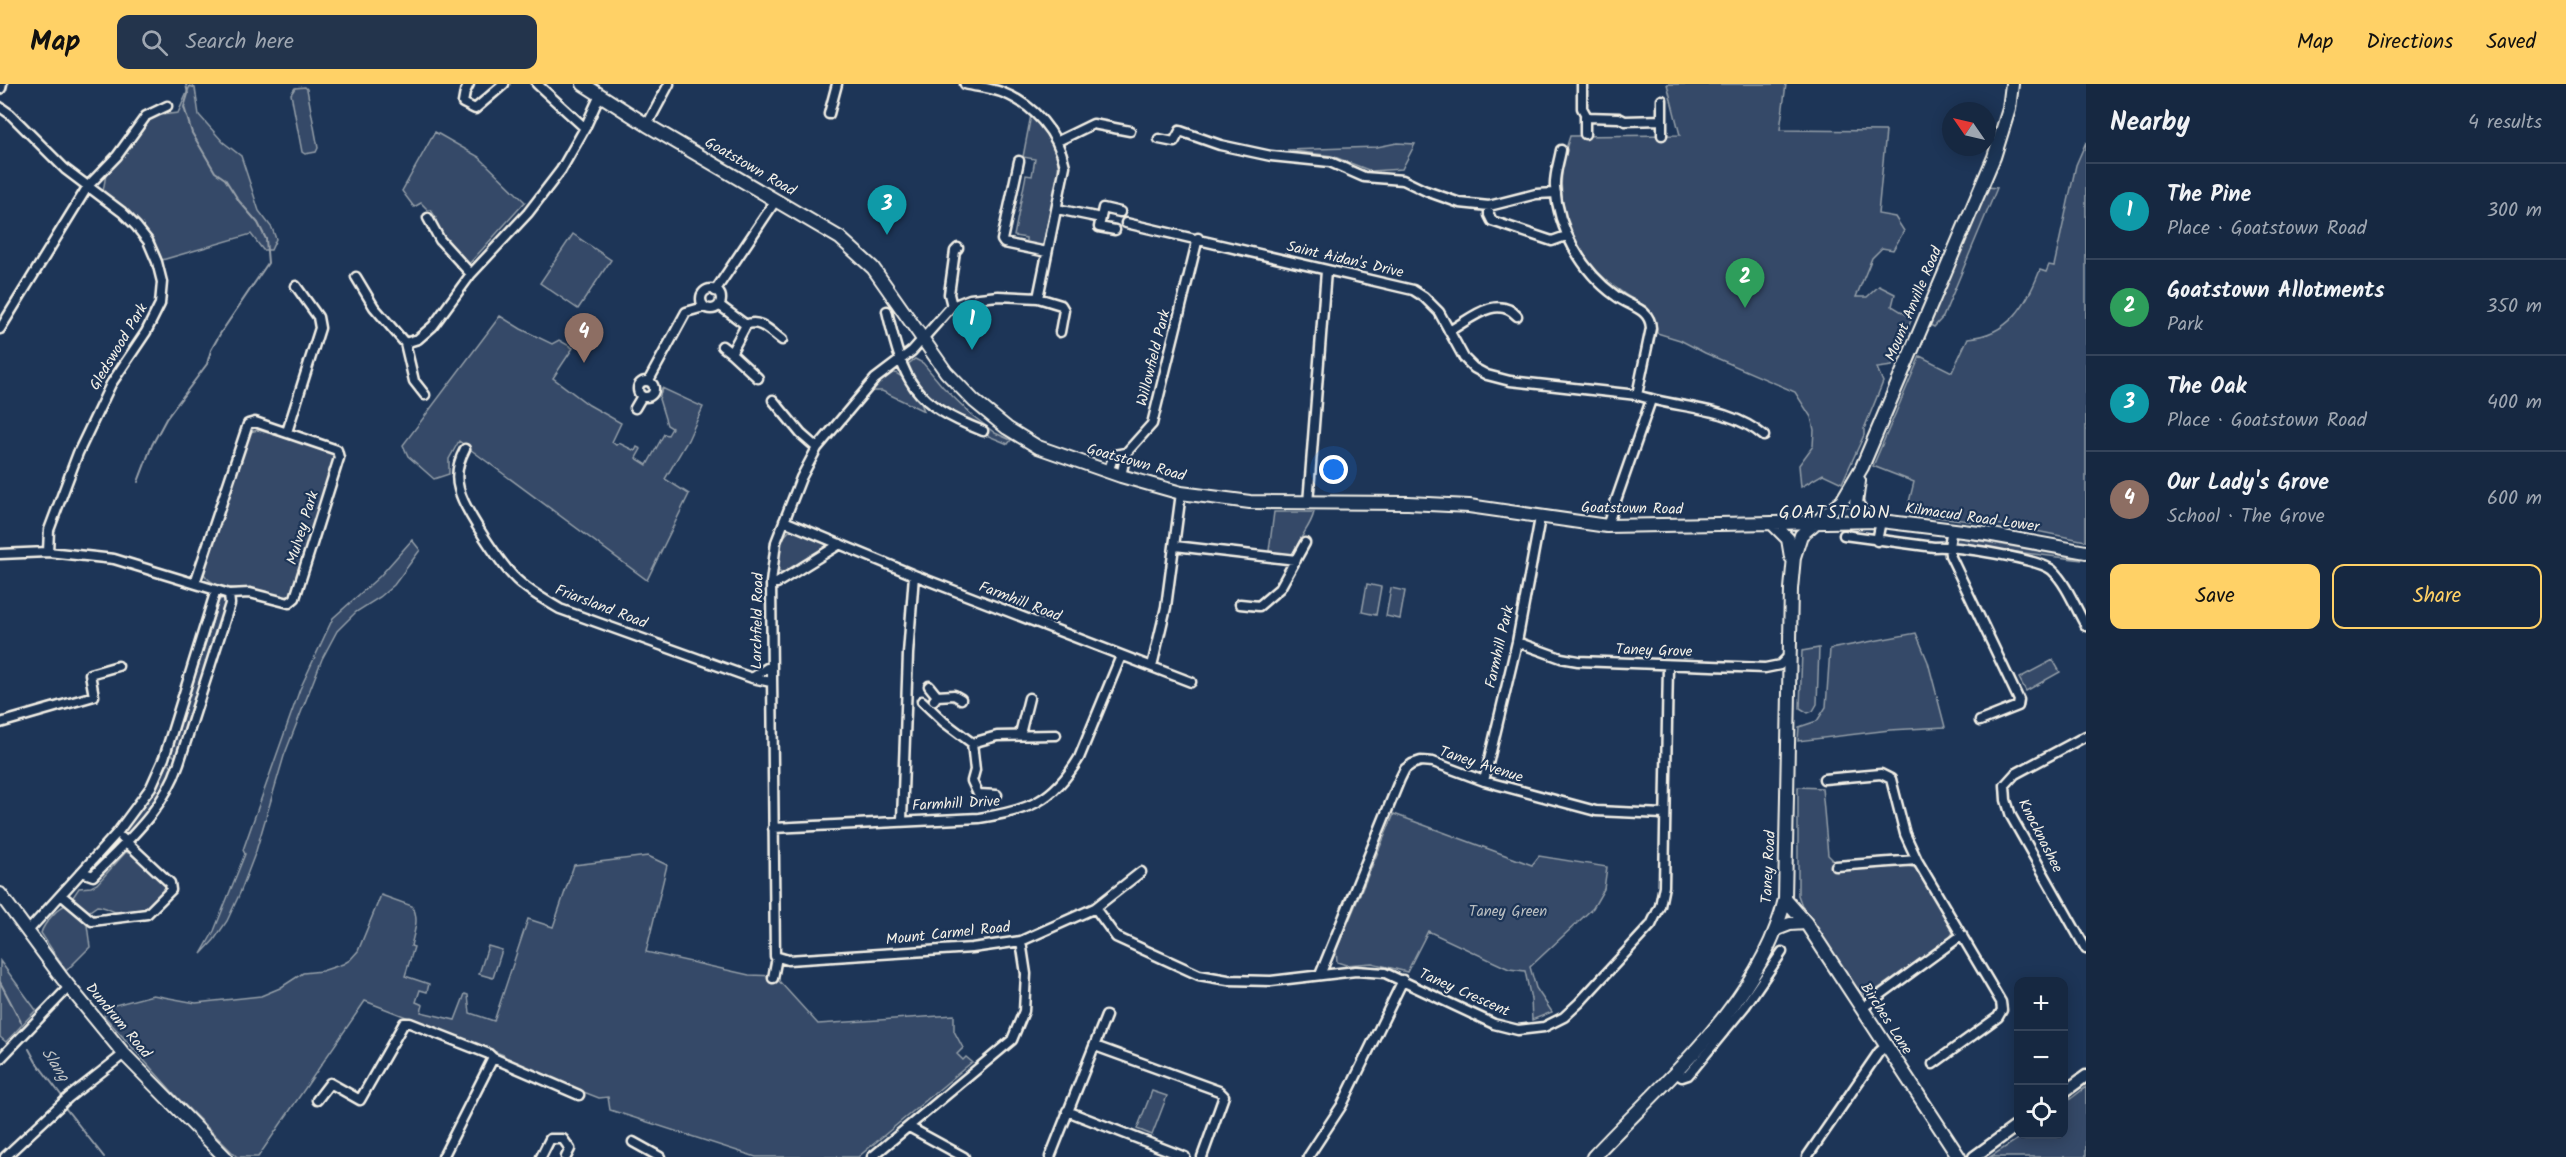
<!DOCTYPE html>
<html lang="en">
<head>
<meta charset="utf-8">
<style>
	:root { --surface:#162841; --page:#23344c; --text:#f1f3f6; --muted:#9ea6b1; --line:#35445a; --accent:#ffd166 }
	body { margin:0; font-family:Kalam,sans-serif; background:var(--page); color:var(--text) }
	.controls { position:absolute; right:18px; bottom:18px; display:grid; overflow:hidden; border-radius:12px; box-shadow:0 3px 15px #0003 }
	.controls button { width:54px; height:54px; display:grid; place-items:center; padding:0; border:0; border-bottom:2px solid var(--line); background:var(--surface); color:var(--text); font:30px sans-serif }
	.compass { position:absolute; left:1942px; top:18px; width:54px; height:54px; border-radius:50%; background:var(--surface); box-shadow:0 3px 15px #0003; rotate:304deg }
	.you { position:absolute; left:1334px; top:386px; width:21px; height:21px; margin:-15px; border:4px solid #fff; border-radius:50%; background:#1a73e8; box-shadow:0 0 0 9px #1a73e833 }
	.badge { display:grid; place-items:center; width:39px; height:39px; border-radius:50%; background:var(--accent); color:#fff; font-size:20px; font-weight:700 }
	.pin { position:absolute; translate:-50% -50px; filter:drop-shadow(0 2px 3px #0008) }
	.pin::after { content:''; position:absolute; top:32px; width:21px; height:18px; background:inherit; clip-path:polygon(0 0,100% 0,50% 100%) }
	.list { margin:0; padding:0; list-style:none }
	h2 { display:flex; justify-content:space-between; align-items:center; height:78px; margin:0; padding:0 24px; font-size:26px }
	h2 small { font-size:20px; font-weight:400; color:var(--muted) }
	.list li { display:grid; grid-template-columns:39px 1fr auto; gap:18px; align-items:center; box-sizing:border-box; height:96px; padding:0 24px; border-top:2px solid var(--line) }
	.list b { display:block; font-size:22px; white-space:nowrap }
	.list p { margin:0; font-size:20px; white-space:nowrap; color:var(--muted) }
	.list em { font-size:20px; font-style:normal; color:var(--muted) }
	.actions { display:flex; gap:12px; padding:18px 24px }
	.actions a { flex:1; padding:14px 0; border:2px solid var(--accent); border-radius:12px; text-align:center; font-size:21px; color:var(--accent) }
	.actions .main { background:var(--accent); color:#111 }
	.icon { flex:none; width:33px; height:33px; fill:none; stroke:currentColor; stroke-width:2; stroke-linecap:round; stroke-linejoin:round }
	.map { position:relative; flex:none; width:2086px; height:1073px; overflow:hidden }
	header { display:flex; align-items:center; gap:36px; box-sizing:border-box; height:84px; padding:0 30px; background:var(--accent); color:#111 }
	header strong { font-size:28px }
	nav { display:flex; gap:33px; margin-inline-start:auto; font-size:21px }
	.search { width:420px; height:54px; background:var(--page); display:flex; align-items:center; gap:15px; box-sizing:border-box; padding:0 21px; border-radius:12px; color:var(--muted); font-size:22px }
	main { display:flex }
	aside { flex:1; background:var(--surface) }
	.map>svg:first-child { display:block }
	.green { fill:#354a67; stroke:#949ea8; stroke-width:1.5 }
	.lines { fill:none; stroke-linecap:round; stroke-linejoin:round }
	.stream { stroke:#9aa2ab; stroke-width:2 }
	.minor-casing { stroke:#f4f1e8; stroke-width:13 }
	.tertiary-casing { stroke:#f4f1e8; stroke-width:15 }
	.secondary-casing { stroke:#f4f1e8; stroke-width:16 }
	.minor { stroke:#1d3557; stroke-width:8 }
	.tertiary { stroke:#1d3557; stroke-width:10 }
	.secondary { stroke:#1d3557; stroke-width:12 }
	.labels { text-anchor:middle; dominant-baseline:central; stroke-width:4.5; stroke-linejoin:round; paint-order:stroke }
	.street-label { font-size:15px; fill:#f4f1e8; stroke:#1d3557 }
	.park-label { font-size:15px; fill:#bbbfc1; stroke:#1d3557 }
	.water-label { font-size:16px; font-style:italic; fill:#c0c3c4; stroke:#1d3557 }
	.quarter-label { font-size:18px; letter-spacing:1.5px; fill:#f4f1e8; stroke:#1d3557 }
</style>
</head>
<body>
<header>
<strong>Map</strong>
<div class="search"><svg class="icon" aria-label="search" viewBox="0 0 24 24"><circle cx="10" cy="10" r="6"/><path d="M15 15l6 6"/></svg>Search here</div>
<nav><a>Map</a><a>Directions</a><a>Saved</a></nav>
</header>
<main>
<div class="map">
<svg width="2086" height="1073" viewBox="0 0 2086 1073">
	<rect width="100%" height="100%" fill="#1d3557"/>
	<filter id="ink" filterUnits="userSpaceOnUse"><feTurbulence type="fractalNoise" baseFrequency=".0167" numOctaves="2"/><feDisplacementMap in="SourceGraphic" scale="12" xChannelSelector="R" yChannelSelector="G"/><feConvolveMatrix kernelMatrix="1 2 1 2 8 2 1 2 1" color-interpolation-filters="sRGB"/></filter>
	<g filter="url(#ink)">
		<path class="green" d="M1667,0H1786L1780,46L1886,47L1878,130L1895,133L1904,147L1893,166L1882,164L1872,174L1856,213H1867L1879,202L1895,210L1892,222L1912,234L1892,282L1877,284L1883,298L1864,345V351L1842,399L1823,390L1801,403L1799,381L1813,362L1814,346L1811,333L1795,308L1705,269L1680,256L1657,249C1657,239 1654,230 1647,223C1579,189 1544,126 1570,52L1680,51Z
			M190,2L195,4L199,31L223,58L241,72L259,127L272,144L276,155L271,166H263L251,150L162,176C151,144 129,128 103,108L106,90C125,75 135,50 152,32L178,29Z
			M305,3L307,5L318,64L316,68L305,70L302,68L291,10L295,4Z
			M1031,31C1068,73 1060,85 1050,137H1048L1044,155L1047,157L1043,162L1026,160V154L1014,152L1026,91L1032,92L1035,75L1023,73Z
			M435,48L479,73L525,118L468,181C453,170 444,156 435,140L436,134L431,126H428L421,119L414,123L402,107Z
			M2086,58V457L2011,442L1912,430L1907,426L1914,398L1873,382L1920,272L1952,288L1968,254C2009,251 2027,220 2040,186L2046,188L2049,181L2054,182L2076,81Z
			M1397,59L1415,60L1402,85L1371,87L1332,72L1287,66L1377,63Z
			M1987,103L1997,104L1943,233L1934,243L1930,241Z
			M573,150L611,176L578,225L540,199Z
			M500,232L521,245L552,260L559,256L573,264L553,294L589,321L621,339L612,358L616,361L619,359L635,367L637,363L641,365L636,374L647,381L664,350L668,351L672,344L667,341L659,315L662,304L703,323L688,356L665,395L689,410L647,496L459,357L449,375V390L434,395L408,372L403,361Z
			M915,275L923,279L943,303L973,332L995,349L1011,356L1008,360L986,351L982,342C972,337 961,334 951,329C934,320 916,298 907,281Z
			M892,288C905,290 920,314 924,327L882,307H874V304L886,290Z
			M258,346L325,365L333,370V377L291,510L283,515C270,515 259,508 246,506C232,503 213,505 204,490L245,354L250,348Z
			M1274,428H1314C1311,444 1295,457 1294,472L1269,467Z
			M789,447H797L824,457L826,461L825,465L782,490L777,485L782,455Z
			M1958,453L2067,472L2082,476L1959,461L1955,457Z
			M412,456L420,466L394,501L380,513L356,528L337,547L322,575L284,672L256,767L240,809L227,837L214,856L201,870L214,847L245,770L243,766L300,605L333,534L380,492Z
			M1367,500L1381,503L1376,531L1362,528Z
			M1391,504L1405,507L1400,535L1386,532Z
			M224,514L226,519L179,667L175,673L171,669L219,516Z
			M1916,549L1928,578L1945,643L1890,646L1798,657L1799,643L1817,637L1826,623L1830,565Z
			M1819,564L1817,620L1813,627L1808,629L1800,624L1802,567Z
			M2053,576L2060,588L2026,607L2019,594Z
			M170,680L173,684L158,714L127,752H124L123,747C142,727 157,706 167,681Z
			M1798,703L1822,704L1828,771L1837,780L1839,787L1907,782L1916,784L1954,846L1950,854L1869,911L1866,912L1851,898L1802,822L1798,811Z
			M1394,730L1532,781L1539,772L1607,783L1604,805L1593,824L1530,883L1536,904L1552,928L1532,936L1531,915L1525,887L1509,885L1428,847L1407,888L1372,879L1346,881L1337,878L1336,867Z
			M126,768L133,771L165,801L164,808C152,820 138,834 119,829C111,828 106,822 97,822L87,829L71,816L79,804L91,803L97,800Z
			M648,772L667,781L646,868L749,891L779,892V897L818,940L954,931V947L963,964L957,970L963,976L966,973L972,978L858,1073H756L610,1026L608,1013L599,1014L509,979L504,971L365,917L258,1073H237L178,1014L104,932L107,923L153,911L196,919L261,912L280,904L303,889L322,887L343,880L350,876L358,867L381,811L412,822C420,834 414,848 411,862L414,863L405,892L429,900L427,908L420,906L416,918L423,921L421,928L455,936L465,910L468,911L470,929L494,937L528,835L553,843L574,781Z
			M68,820L87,841L90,863L66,887L41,849C44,839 58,823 68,820Z
			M488,862L502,866L493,894L479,890Z
			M0,877L36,926L6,958L0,953Z
			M2086,1003V1073H1990L2024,1051L2064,1050V1020Z
			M1152,1007L1167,1012L1152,1051L1137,1045Z"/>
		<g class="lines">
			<path class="stream" d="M138,398L152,361L166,335L207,280L211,266L220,250L268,179L266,155L258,139L239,117L225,95L215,88L192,49L184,23L188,10L186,0
				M0,898L21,938
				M29,965L36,978L61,1011
				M66,1025L104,1073"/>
			<defs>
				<path id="minor" d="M469,0L465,8L463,19L475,25L504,0
					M537,0L585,44
					M965,0C977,3 990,4 1001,8C1034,20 1058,49 1065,82L1038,214
					M1582,0V24L1587,33L1619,34L1625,37L1662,36
					M1662,16V51
					M0,23L10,30L65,85L122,128L136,142L148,157L157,178L162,198L160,220L146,248L111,300L78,369L49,446L48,468
					M829,30L837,0
					M647,41L669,0
					M1585,50V32
					M1159,55L1174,58L1180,47L1220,61L1271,72L1330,78L1364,93L1403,96L1426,107L1460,119L1489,122L1536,110L1556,109
					M1058,57L1093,40L1130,47
					M1561,66C1559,78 1554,91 1555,103C1558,145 1582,188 1616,212C1630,223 1650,224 1651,244L1637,311
					M1019,77L1002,156L1004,159L1047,168
					M1489,122V131L1492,137L1552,157L1566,152
					M1057,125L1101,134
					M428,134L440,156L471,190
					M1126,139L1413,206L1424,213L1439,228L1464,274L1474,284L1487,291L1510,297L1637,311C1678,325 1729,322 1764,352
					M1115,146L1099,143L1103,124L1120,128
					M356,193L374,223L405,259L414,297L425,311
					M701 215a10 10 0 1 1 20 0a10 10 0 1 1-20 0Z
					M715,207L776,116
					M719,221L746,241C759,234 771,248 782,256
					M952,222L949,210L955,167L958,164
					M887,227C904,299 912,319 983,347
					M746,241L731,269L758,294
					M0,245L88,102L117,72L146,32L167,22
					M1449,247C1468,237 1497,209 1517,232
					M1060,248L1064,226L1061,221L1038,214L998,212L970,215L952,222L912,267L875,295L817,364L801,394L776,458L771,499L775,872L788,876L972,864L1021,857L1095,824L1141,788
					M405,259L418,255L433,242L471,190L528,129L561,86L585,44L600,11
					M722,262L731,269
					M649,296L686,228L704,223
					M638 305a8 8 0 1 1 16 0a8 8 0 1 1-16 0Z
					M773,316L801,350L817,364
					M635,324L642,312
					M287,348L320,244L318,233L296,202
					M465,365C458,378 455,391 459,405C464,426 501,481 517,496C530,508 545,516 560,525L752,594L771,598
					M1108,388L1114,371L1126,369
					M1121,392L1126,369L1152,340L1198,154
					M1308,419L1326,187
					M784,437L914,491L1191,598
					M1607,442L1651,316
					M1952,445L1949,462L1950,471L2019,616L2018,622L1980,637
					M1844,451L1934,463C1953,461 2039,475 2052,486C2067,500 2076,525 2086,542
					M1877,457L1881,437
					M1175,462L1296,476
					M0,470L48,468L114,475L229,510L250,509L289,519L295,514L339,374L337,366L255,338L248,340L195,499
					M771,499H777L840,460
					M1240,520L1259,522L1280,504L1305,459
					M1517,558L1561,574L1578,577L1765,584L1780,581L1789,572
					M1152,582L1166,523L1181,409
					M752,594L767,584H771
					M929,602L937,612L934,616
					M937,612L954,611L961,615
					M922,617L944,638L972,659L997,652L1056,651
					M0,639L94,612L90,590L118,582
					M1020,650L1029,614
					M2086,652L2015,690L2005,701L2006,716L2011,732L2086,865
					M972,659L975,686L972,697L978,710L997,711
					M1824,695L1881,690L1891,695L1905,750L1917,776L2001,918L2002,926L1998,933L1933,980
					M1484,697L1517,558L1540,434
					M902,736L908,570L914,491
					M773,744L979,734C1027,727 1053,718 1079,674L1121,572
					M1836,782L1917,776
					M82,788L93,792C127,757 163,727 179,679L230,520L229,510
					M61,811L92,837L147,830L171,806L170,799L122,754
					M1095,824L1116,853L1199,891L1228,896L1271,897L1356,887L1385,889L1494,940L1518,946L1544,943L1564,933L1579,919L1651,841L1660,822L1664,802L1668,582
					M28,847L117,749L151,703L164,674L216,506
					M1320,891L1400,695L1405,685L1412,680L1421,677L1433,678L1484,697L1596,727L1664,730
					M773,894L777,873
					M1861,925L1962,851
					M1095,962L1219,1007L1224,1012L1202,1073
					M0,975L69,903
					M1674,988L1682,993L1688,991L1695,983L1745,922L1782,868
					M317,1016L330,999L360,1016L404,939H410L489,970L493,974L579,1011
					M1067,1027L1185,1073
					M909,1043L964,1073
					M633,1058L660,1073
					M5,1073L68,1014L124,970
					M443,1073L493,974
					M541,1073L550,1055H563L570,1065L566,1073
					M872,1073L1012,956L1024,927L1026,890L1021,857
					M1050,1073L1106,932
					M1308,1073L1342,1021L1403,896
					M1807,1073L1879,968L1886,962"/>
				<path id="tertiary" d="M0,4L1,0
					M2064,1008L2086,992
					M1974,1073L2018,1041"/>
				<path id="secondary" d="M583,0L647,41L840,154L873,184L946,288L974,317L1007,344L1038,363L1121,392L1181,409L1250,418L1408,419L1469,422L1607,442L1881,437L1987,450L2086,468
					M1859,397L1856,419L1868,437
					M1772,439L1788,455L1791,473
					M0,810L62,894L124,970L225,1073
					M1785,815L1806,839L1959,1073
					M1777,845L1790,840L1806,839
					M1593,1073C1663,998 1761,918 1785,815L1791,505L1794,473L1801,451L1842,417L1862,383L1994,73L2009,25L2012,0"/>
			</defs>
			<use href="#minor" class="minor-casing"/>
			<use href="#tertiary" class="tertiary-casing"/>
			<use href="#secondary" class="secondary-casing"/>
			<use href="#minor" class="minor"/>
			<use href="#tertiary" class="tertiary"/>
			<use href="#secondary" class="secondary"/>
		</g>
	</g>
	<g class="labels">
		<g class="street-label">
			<text transform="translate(750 83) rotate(30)">Goatstown Road</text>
			<text transform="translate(1345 176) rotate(13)">Saint Aidan's Drive</text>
			<text transform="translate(1914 220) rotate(-67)">Mount Anville Road</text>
			<text transform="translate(119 263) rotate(-59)">Gledswood Park</text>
			<text transform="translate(1154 274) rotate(-76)">Willowfield Park</text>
			<text transform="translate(1136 379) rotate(16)">Goatstown Road</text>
			<text transform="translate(1632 425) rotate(1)">Goatstown Road</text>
			<text transform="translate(1972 434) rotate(8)">Kilmacud Road Lower</text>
			<text transform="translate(303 444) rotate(-73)">Mulvey Park</text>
			<text transform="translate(1020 518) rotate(21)">Farmhill Road</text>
			<text transform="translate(601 523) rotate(21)">Friarsland Road</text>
			<text transform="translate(758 537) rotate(-89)">Larchfield Road</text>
			<text transform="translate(1500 563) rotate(-77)">Farmhill Park</text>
			<text transform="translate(1654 567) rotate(2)">Taney Grove</text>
			<text transform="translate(1481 681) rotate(18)">Taney Avenue</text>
			<text transform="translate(956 720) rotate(-3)">Farmhill Drive</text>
			<text transform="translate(2040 752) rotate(63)">Knocknashee</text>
			<text transform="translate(1769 783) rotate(-87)">Taney Road</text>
			<text transform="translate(948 850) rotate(-6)">Mount Carmel Road</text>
			<text transform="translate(1464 909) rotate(24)">Taney Crescent</text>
			<text transform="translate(1886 935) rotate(57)">Birches Lane</text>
			<text transform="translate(118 937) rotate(50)">Dundrum Road</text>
		</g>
		<g class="park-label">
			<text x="1508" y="828">Taney Green</text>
		</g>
		<g class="water-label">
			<text transform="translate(55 981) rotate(56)">Slang</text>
		</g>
		<g class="quarter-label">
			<text x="1835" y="429">GOATSTOWN</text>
		</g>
	</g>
</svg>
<div class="controls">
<button>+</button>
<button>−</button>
<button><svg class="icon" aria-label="locate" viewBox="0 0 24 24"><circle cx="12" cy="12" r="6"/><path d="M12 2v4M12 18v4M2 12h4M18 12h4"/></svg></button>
</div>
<svg class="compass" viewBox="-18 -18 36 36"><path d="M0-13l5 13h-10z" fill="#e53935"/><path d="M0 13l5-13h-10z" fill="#9ea6b1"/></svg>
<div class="you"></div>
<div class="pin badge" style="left:972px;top:266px;background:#0f9aa8">1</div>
<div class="pin badge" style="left:1745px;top:224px;background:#2e9e5b">2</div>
<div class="pin badge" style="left:887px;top:151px;background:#0f9aa8">3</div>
<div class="pin badge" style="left:584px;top:279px;background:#8d6e63">4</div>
</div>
<aside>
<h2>Nearby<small>4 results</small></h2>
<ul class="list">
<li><span class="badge" style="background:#0f9aa8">1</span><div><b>The Pine</b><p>Place · Goatstown Road</p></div><em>300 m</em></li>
<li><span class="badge" style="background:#2e9e5b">2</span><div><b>Goatstown Allotments</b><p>Park</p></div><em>350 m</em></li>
<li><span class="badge" style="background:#0f9aa8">3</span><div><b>The Oak</b><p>Place · Goatstown Road</p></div><em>400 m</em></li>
<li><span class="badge" style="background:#8d6e63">4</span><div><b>Our Lady's Grove</b><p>School · The Grove</p></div><em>600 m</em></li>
</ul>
<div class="actions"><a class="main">Save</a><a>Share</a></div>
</aside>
</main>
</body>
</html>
